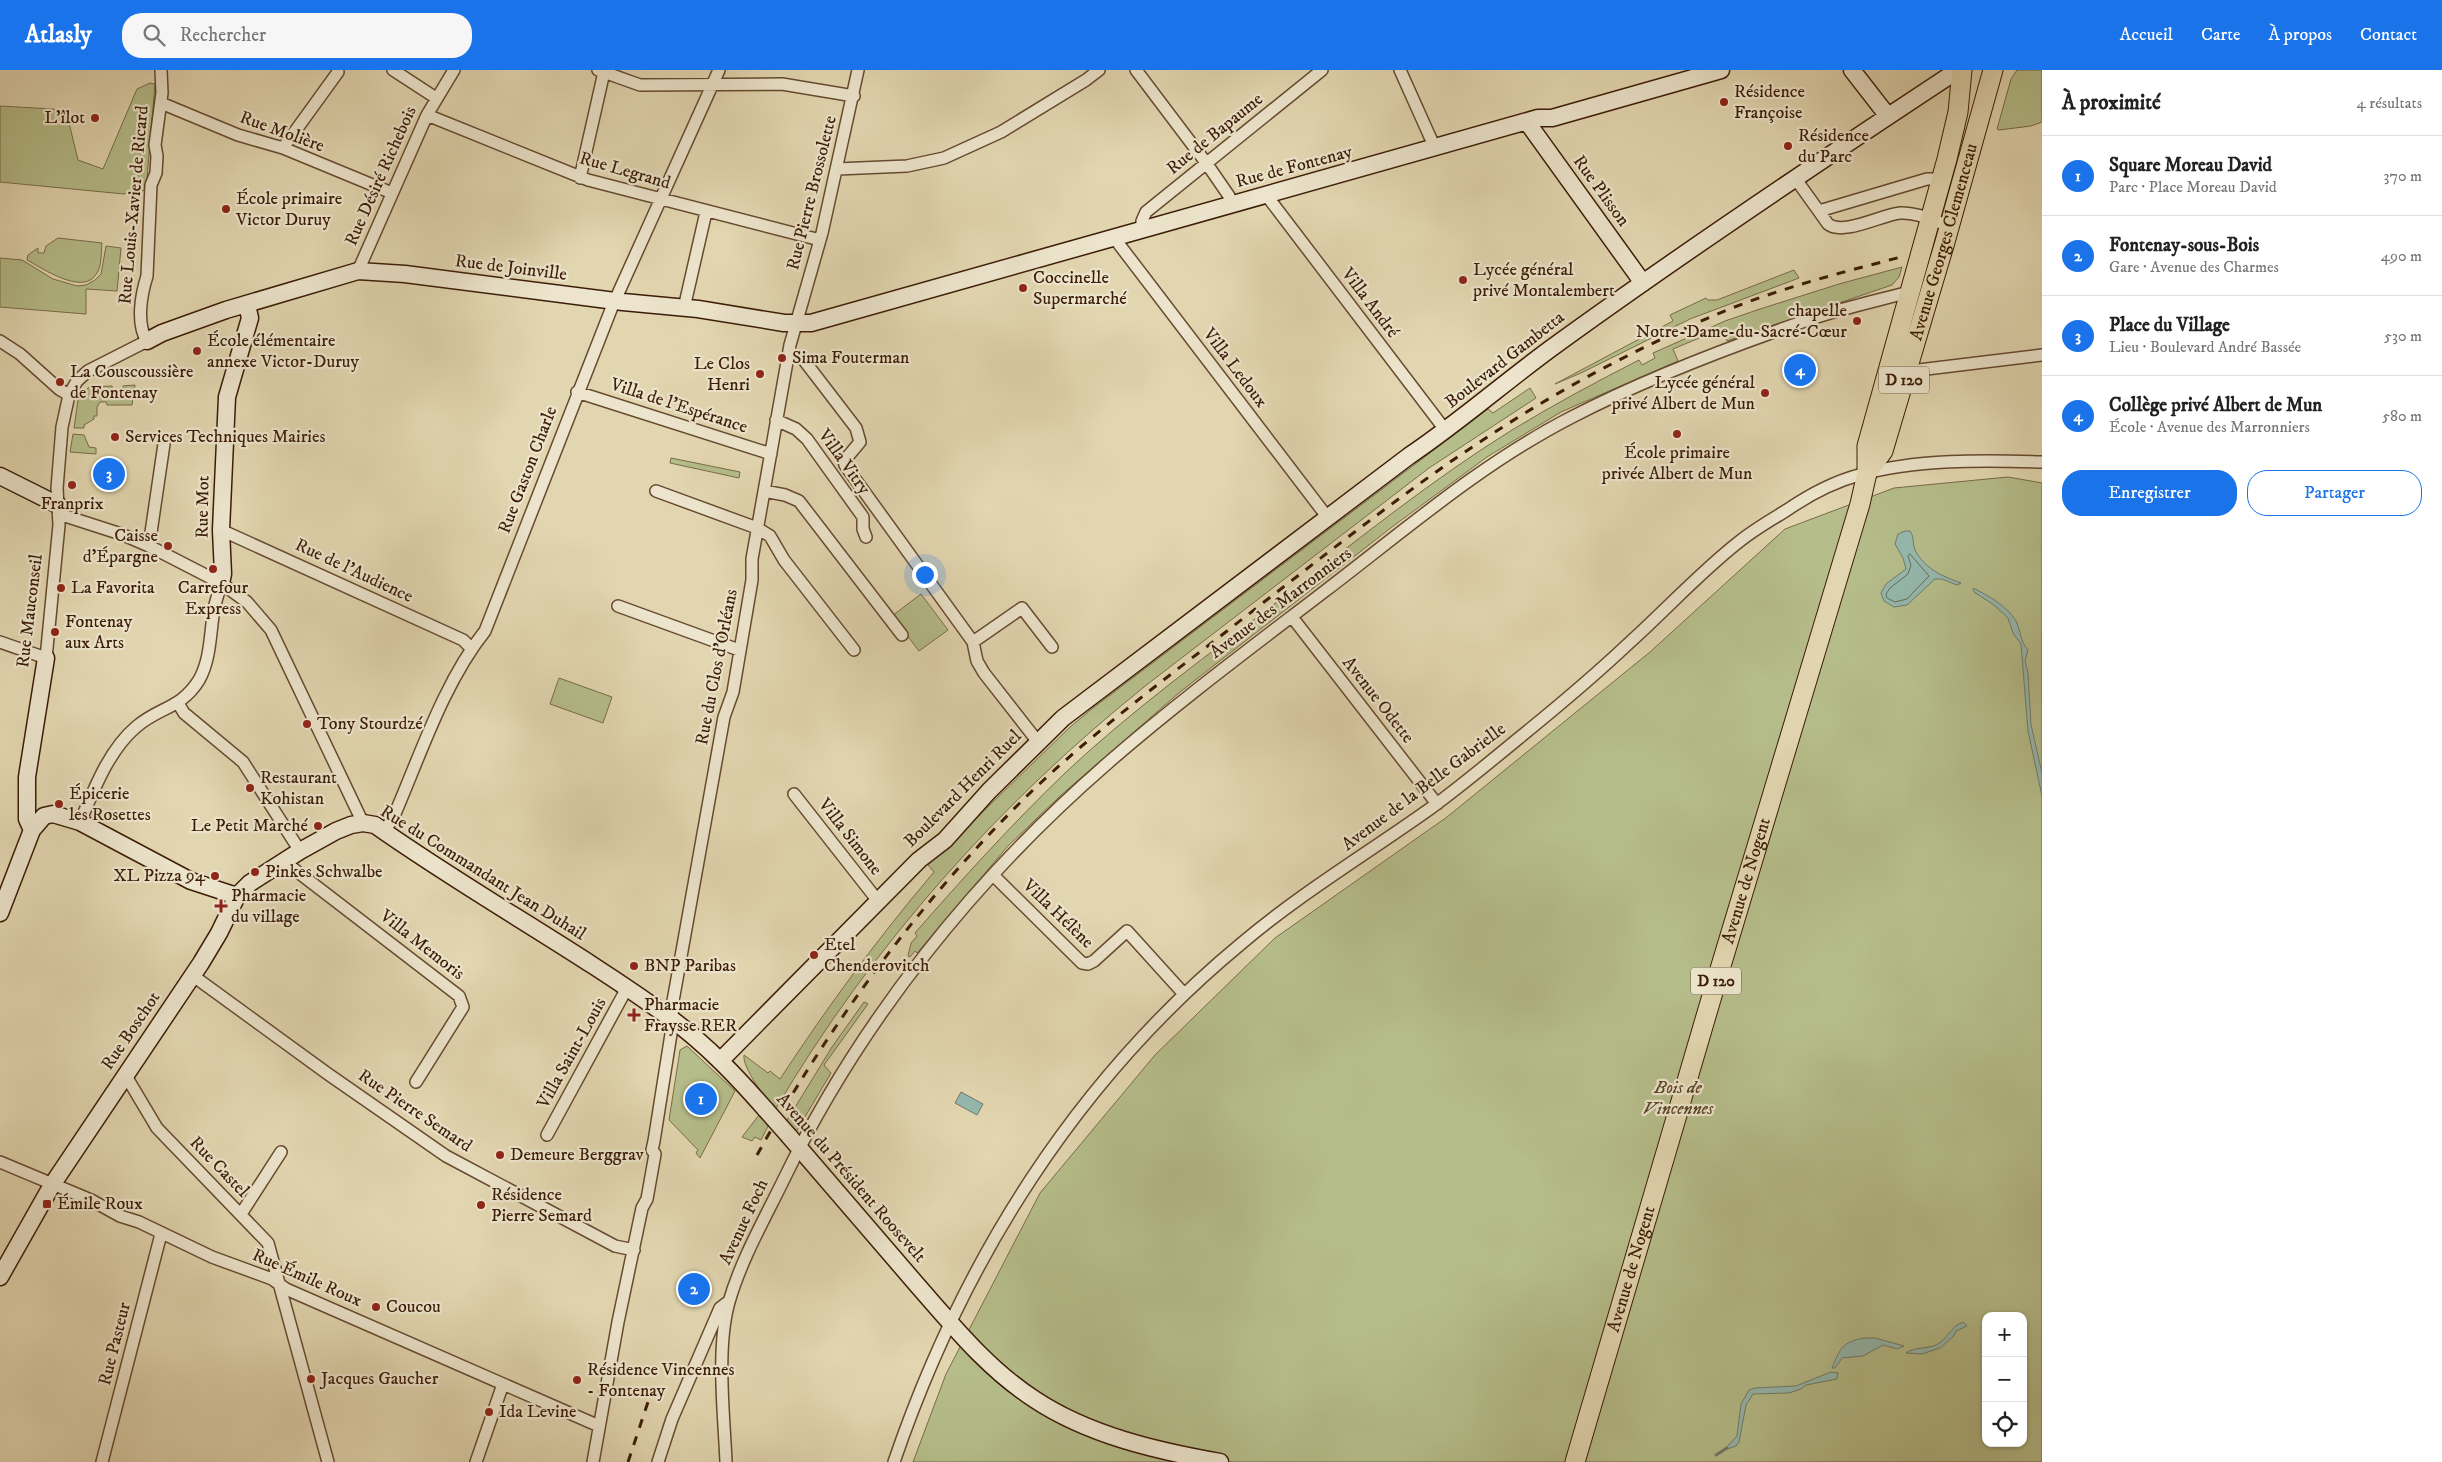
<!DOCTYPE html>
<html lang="fr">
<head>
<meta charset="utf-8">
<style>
	:root { --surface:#fff; --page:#f6f6f6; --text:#222; --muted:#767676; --line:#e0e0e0; --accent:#1a73e8 }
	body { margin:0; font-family:"IM FELL DW Pica",serif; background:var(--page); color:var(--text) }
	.controls { position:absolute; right:15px; bottom:15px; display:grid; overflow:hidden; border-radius:10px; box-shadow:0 1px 4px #0004 }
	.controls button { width:45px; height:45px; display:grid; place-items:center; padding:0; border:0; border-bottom:1px solid var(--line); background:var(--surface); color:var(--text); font:25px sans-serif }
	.you { position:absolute; left:924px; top:504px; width:18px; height:18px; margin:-12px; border:4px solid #fff; border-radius:50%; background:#1a73e8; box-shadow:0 0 0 8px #1a73e833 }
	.badge { display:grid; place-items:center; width:32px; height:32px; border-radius:50%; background:var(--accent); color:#fff; font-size:16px; font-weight:700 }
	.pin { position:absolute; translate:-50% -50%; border:2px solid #fff; box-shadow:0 1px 5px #0006 }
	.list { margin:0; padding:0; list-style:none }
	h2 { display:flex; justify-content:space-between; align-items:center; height:65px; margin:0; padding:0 20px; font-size:21px }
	h2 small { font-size:16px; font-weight:400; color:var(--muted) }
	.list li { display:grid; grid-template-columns:32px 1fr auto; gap:15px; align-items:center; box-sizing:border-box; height:80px; padding:0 20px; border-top:1px solid var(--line) }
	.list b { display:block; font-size:19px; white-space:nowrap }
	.list p { margin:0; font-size:16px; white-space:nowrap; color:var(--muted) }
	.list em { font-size:16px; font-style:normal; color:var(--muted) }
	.actions { display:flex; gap:10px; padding:15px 20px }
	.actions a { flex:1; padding:11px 0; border:1px solid var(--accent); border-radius:20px; text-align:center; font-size:18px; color:var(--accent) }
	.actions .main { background:var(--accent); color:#fff }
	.icon { flex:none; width:28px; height:28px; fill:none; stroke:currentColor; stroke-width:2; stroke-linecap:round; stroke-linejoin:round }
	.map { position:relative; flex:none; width:2042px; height:1392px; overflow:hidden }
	header { display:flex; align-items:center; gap:30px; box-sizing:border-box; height:70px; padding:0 25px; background:var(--accent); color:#fff }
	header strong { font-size:24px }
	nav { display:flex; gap:28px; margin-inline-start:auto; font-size:18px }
	.search { width:350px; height:45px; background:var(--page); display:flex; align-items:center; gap:12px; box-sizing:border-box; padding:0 18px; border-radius:20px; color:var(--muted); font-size:19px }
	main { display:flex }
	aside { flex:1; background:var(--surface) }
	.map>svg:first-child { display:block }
	.green { fill:#b5bd8a; stroke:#786c48; fill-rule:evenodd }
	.water { fill:#95b9ae; stroke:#717a6b }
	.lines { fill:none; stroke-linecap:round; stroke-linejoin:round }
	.shore { stroke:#686a5a; stroke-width:1 }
	.stream { stroke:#717a6b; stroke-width:3 }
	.street-casing { stroke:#664a30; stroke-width:14 }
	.secondary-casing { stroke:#3c1c06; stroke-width:19 }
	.primary-casing { stroke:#3c1c06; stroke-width:21 }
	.street { stroke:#ece4cc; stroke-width:11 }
	.secondary { stroke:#ece4cc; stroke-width:16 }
	.primary { stroke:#e2d6b0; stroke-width:19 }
	.rail { stroke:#3c1c06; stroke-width:3; stroke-dasharray:9 9; stroke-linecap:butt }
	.secondary-bridge-casing { stroke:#3c1c06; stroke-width:19; stroke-linecap:butt }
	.secondary-bridge { stroke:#ece4cc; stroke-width:16 }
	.poi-dot { fill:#8f2418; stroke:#ece4cc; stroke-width:2 }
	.labels { text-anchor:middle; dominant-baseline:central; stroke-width:4.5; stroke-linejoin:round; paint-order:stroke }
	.shield { fill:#ece4cc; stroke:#715841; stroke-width:1 }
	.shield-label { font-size:16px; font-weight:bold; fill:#3c1c06 }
	.poi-label { font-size:18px; fill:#3c1c06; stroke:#ece4cc; text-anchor:start }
	.street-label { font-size:18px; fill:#3c1c06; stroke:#ece4cc }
	.park-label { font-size:18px; font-style:italic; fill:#5a4427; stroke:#ece4cc }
</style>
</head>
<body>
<header>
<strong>Atlasly</strong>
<div class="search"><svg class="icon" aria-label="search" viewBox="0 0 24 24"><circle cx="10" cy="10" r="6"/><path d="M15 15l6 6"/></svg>Rechercher</div>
<nav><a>Accueil</a><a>Carte</a><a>À propos</a><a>Contact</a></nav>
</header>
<main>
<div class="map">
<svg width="2042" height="1392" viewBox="0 0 2042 1392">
	<rect width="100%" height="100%" fill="#e2d6b0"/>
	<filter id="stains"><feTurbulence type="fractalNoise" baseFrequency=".004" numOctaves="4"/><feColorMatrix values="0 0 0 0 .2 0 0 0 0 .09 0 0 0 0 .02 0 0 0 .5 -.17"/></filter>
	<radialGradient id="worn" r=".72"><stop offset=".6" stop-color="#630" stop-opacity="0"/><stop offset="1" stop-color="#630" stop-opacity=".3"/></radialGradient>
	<path class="green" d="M2017,0H2042V52L2031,56L1999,60L1997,59L2011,9Z
		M150,13L155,14L146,121L138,120L124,124L0,112V36L53,39L69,44V53L78,90L103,99L137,19Z
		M58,168L102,173C101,182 102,195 97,203C84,227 42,198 27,190L28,185L38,178V183H44L46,176Z
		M106,176L121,178L117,221L86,219V244L0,237V188L22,190L53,209L77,216L86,215L95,210L101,204Z
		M1902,197L1899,207L1892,215L1727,271L1721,259L1673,279L1678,291L1561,342L1487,387L1392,457L1230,583L1180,622L1060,726L1008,776L917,883L915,881L910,887L908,886L911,873L917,866L915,863C963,808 1012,754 1065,703C1134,638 1211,583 1286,525C1360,468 1433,409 1512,360C1553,335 1596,312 1639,290L1642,295L1655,288L1653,283L1725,251L1757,240L1839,214Z
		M1794,200L1799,208L1690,249L1581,303L1555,314L1673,251L1670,245L1706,228L1708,230H1717Z
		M135,315L132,335H107L106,332H100L97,337V346H94V349L84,355V358H74L78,330L89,317L112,316L113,323H123V316Z
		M1530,318L1536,328L1429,398L1149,613C1000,732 872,875 775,1040C767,1030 742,998 744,985L768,1003L770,1001L780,1009C828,936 878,868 934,802L928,795L1070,657L1093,638L1488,339L1493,343Z
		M73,364L84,365L89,377L96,378V384L70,382Z
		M671,388L740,402L739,408L670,393Z
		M2008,407L2042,413V1392H913L946,1304L1040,1123L1155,985L1275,868L1447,747L1650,582L1785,459L1894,418ZM1986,1246H2023V1373H1986Z
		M921,524L948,560L919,581L892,546Z
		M559,608L612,627L603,653L550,634Z
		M864,932L868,934L824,995L831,1003L796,1062L786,1052L832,977Z
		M687,976L735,1021L700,1088L696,1083L698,1080L669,1050L680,980Z
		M759,1045L769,1054L761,1070L755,1067L752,1071L742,1067Z"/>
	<path class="water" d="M1905,461H1910C1915,468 1912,473 1915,480C1925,499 1942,506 1961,513L1957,515L1942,509H1935L1907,535L1894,537L1884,531L1881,523L1886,514L1906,499L1903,488L1895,474L1898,464Z
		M1973,518C1989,526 2007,536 2016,551C2021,561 2020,572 2028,580L2025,591L2028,603L2031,655L2042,703V726L2028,661L2021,574L2013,563L2008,548L1994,535L1974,522Z
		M961,1022L983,1034L977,1045L955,1033Z
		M1963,1252L1967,1256L1956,1261L1953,1267L1940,1278L1922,1284L1906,1283C1913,1277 1927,1279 1936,1275C1948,1269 1950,1257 1963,1252Z
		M1864,1268H1875L1904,1276L1897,1279L1883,1275L1863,1286L1842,1288L1835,1298H1832C1840,1279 1842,1272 1864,1268Z
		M1831,1302L1838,1303L1837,1309L1806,1315L1801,1319L1789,1323L1753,1324L1746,1335L1739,1372L1736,1376L1724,1380L1737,1366L1741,1334L1749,1320L1755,1318L1796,1316Z"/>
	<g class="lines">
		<path class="shore" d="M1910,484L1929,506L1907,529L1895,532L1887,528L1886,524L1890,518L1908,504L1911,495L1908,486Z"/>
		<path class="stream" d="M1716,1385L1727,1378"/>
		<defs>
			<path id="street" d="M393,0L436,28
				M598,0L640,15L782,14L854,26
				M1136,0L1207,94L1229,126L1231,134
				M1400,0L1435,78
				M161,33L238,65L283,78L392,123
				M427,45L588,110L820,170
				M283,78L338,2
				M837,99L907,96L944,88L1001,62L1086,10L1099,0
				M580,108L604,2
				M1795,108L1828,154C1843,166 1881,145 1900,143C1917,142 1934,151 1950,156
				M1267,126L1446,361
				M1819,141L1927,109H1942
				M1142,161V151L1146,142L1322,0
				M1115,169L1328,448
				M358,201L427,45L454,0
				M684,238L706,142
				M0,271L20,284L59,319L69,325
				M788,285L803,289L856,358L860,372L844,391L845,395L973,572L1022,538L1052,577
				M1902,302L2042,285
				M577,322L771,384
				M776,350L796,359L807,369L863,447V459L866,467
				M656,421L757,458L770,466L784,490L854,580
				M764,421L785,425L799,431L902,565
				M59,444L121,464L149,476L221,513L247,532L271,560L363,753
				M221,460L463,570L471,578
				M149,476L164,374
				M618,536L739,580
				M1292,547L1437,734
				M0,572L46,588L59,455L57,418L62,357L69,325L77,311L88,301L147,271C136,254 141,225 147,206L151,115L156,103L157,86L155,75L162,23L161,0
				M973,572L977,591L984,603L1038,672
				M178,633L184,643L243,692L300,781
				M794,724L878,831
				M80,752C94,720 108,681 136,657C159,637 181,639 199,610C211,589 210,562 214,539C216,530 219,522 221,513
				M384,762L394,746C420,686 444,612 485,561L612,237L719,0
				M286,790L290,796L459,926L463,937L416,1012
				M993,805L1082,893L1088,894L1094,891L1127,861L1184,924
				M192,905L328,1004L446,1086L615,1176L634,1180
				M126,1006L157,1058L268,1173L328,1392
				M547,1065L627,918
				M0,1092L91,1130L120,1146L139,1152L212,1187L272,1209L286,1219L599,1356
				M241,1144L281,1082
				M102,1392L161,1164
				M476,1392L503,1314
				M593,1392L618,1252L642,1138L647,1129L655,1084L652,1080L654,1071L671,964L673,931L724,647L733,622L752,510V489L790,275L822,163L858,0
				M658,1392L672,1349L720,1238L729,1231
				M726,1392C724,1344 716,1278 729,1232C741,1190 764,1150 783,1111C860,951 975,808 1109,692C1178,632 1252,577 1325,521C1405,460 1482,393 1572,347C1645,309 1724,279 1802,252C1838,239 1876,231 1913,221
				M894,1392C963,1190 1076,1010 1242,873C1301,823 1368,783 1431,738C1461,716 1490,692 1519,668C1556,638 1593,607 1628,574C1666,540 1700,502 1740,471C1755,459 1771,450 1787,440C1809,425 1833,412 1859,405C1915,389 1984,390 2042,392"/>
			<path id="secondary" d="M1852,0L1887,45
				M1527,52L1643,213
				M147,271L162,263L226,240L358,201L405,204L623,232L698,239L784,253H811L1538,48H1552L1721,0
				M0,406L58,435
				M221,513L223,504L221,460L227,327L250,248L247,235
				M32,760L27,749V707L46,588
				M0,843L32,760L44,746L53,744L80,752L191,811L237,826
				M720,991L919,790L945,770L989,721L1063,648L1409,386C1461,351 1507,310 1557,274C1688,179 1823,89 1958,0
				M789,1066C832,1116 875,1166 918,1216C954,1257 988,1299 1034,1329C1088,1365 1157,1381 1220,1392
				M0,1207L52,1115L201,893L219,863L237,826L250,813L300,781L336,761L351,755L363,753L375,755C471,823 575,879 670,948C706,974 737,1007 766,1040"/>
			<g id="primary">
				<path id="s1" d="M1867,403L1883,381L1945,172L1993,0"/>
				<path id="s2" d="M1575,1392L1714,919L1860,434L1867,403V376L1947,89L1958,42L1962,0"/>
			</g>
		</defs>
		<use href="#street" class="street-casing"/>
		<use href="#secondary" class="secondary-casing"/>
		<use href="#primary" class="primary-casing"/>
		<use href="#street" class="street"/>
		<use href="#secondary" class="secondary"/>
		<use href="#primary" class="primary"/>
		<path class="rail" d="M757,1085C831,952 922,828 1032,721C1104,652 1186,594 1264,532C1343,471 1422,408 1506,355C1578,309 1654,270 1732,238C1788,216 1847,201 1905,186
			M628,1392L650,1326"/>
		<defs>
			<path id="secondary-bridge" d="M766,1040L789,1066"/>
		</defs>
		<use href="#secondary-bridge" class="secondary-bridge-casing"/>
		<use href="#secondary-bridge" class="secondary-bridge"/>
	</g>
	<g class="poi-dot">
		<circle cx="1724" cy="32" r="5"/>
		<circle cx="95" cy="48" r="5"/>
		<circle cx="1788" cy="76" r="5"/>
		<circle cx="226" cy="139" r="5"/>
		<circle cx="1463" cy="210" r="5"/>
		<circle cx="1023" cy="218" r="5"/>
		<circle cx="1857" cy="251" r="5"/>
		<circle cx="197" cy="281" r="5"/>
		<circle cx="782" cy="288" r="5"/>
		<circle cx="760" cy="304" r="5"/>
		<circle cx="60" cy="312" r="5"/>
		<circle cx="1765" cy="323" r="5"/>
		<circle cx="1677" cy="364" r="5"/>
		<circle cx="115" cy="367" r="5"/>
		<circle cx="72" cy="415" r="5"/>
		<circle cx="168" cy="476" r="5"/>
		<circle cx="213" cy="499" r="5"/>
		<circle cx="61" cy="518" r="5"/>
		<circle cx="55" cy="562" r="5"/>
		<circle cx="307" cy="654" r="5"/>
		<circle cx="250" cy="718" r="5"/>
		<circle cx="59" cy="734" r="5"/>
		<circle cx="318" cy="756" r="5"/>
		<circle cx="255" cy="802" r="5"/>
		<circle cx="215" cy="806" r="5"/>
		<path d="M218.5 828.5h5v5h5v5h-5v5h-5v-5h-5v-5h5z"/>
		<circle cx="814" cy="885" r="5"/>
		<circle cx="634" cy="896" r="5"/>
		<path d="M631.5 937.5h5v5h5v5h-5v5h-5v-5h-5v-5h5z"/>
		<circle cx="500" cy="1085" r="5"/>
		<rect x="42" y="1129" width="10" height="10" rx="2.5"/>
		<circle cx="481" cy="1135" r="5"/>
		<circle cx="376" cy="1237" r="5"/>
		<circle cx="311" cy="1309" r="5"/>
		<circle cx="577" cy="1310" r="5"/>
		<circle cx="489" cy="1342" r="5"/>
	</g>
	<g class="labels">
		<g class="shield">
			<rect x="1879" y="296.5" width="50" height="27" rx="4"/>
			<rect x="1691" y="897.5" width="50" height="27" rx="4"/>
		</g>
		<g class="shield-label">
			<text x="1904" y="310">D 120</text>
			<text x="1716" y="911">D 120</text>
		</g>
		<g class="poi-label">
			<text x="1734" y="22">Résidence<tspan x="1734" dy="21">Françoise</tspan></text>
			<text x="85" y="48" text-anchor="end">L'îlot</text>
			<text x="1798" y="66">Résidence<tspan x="1798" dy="21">du Parc</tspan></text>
			<text x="236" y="129">École primaire<tspan x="236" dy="21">Victor Duruy</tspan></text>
			<text x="1473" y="200">Lycée général<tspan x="1473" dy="21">privé Montalembert</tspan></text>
			<text x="1033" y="208">Coccinelle<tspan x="1033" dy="21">Supermarché</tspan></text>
			<text x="1847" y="241" text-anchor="end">chapelle<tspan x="1847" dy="21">Notre-Dame-du-Sacré-Cœur</tspan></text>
			<text x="207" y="271">École élémentaire<tspan x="207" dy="21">annexe Victor-Duruy</tspan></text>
			<text x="792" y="288">Sima Fouterman</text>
			<text x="750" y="294" text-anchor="end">Le Clos<tspan x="750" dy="21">Henri</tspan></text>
			<text x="70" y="302">La Couscoussière<tspan x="70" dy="21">de Fontenay</tspan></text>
			<text x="1755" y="313" text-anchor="end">Lycée général<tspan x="1755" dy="21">privé Albert de Mun</tspan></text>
			<text x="125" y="367">Services Techniques Mairies</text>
			<text x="1677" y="383" text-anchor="middle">École primaire<tspan x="1677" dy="21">privée Albert de Mun</tspan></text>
			<text x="72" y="434" text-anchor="middle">Franprix</text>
			<text x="158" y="466" text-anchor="end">Caisse<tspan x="158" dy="21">d'Épargne</tspan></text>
			<text x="71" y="518">La Favorita</text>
			<text x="213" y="518" text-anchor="middle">Carrefour<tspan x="213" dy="21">Express</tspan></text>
			<text x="65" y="552">Fontenay<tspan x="65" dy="21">aux Arts</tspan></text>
			<text x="317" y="654">Tony Stourdzé</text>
			<text x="260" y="708">Restaurant<tspan x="260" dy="21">Kohistan</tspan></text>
			<text x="69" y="724">Épicerie<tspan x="69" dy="21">les Rosettes</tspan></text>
			<text x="308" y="756" text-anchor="end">Le Petit Marché</text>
			<text x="265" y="802">Pinkes Schwalbe</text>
			<text x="205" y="806" text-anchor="end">XL Pizza 94</text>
			<text x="231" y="826">Pharmacie<tspan x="231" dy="21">du village</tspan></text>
			<text x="824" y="875">Etel<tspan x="824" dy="21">Chenderovitch</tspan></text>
			<text x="644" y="896">BNP Paribas</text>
			<text x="644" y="935">Pharmacie<tspan x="644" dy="21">Fraysse RER</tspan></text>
			<text x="510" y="1085">Demeure Berggrav</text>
			<text x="491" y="1125">Résidence<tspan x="491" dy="21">Pierre Semard</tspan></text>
			<text x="57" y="1134">Émile Roux</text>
			<text x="386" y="1237">Coucou</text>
			<text x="587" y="1300">Résidence Vincennes<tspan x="587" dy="21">- Fontenay</tspan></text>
			<text x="321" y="1309">Jacques Gaucher</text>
			<text x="499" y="1342">Ida Levine</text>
		</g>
		<g class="street-label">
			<text transform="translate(282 62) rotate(20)">Rue Molière</text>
			<text transform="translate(1215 64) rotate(-39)">Rue de Bapaume</text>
			<text transform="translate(1294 97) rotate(-15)">Rue de Fontenay</text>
			<text transform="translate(625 101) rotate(16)">Rue Legrand</text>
			<text transform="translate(381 106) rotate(-66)">Rue Désiré Richebois</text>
			<text transform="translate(1601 121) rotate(54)">Rue Plisson</text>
			<text transform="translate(812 123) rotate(-76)">Rue Pierre Brossolette</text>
			<text transform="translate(134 135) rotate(-85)">Rue Louis-Xavier de Ricard</text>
			<text stroke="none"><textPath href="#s1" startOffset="245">Avenue Georges Clemenceau</textPath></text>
			<text transform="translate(511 198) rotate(7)">Rue de Joinville</text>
			<text transform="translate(1370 233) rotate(53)">Villa André</text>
			<text transform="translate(1505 290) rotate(-38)">Boulevard Gambetta</text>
			<text transform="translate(1235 298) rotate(53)">Villa Ledoux</text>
			<text transform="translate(679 336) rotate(18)">Villa de l'Espérance</text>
			<text transform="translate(844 392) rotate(54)">Villa Vitry</text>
			<text transform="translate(528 400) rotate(-69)">Rue Gaston Charle</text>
			<text transform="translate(203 437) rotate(-89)">Rue Mot</text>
			<text transform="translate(354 501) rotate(25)">Rue de l'Audience</text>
			<text transform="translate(1281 533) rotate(-37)">Avenue des Marronniers</text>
			<text transform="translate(30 541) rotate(-83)">Rue Mauconseil</text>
			<text transform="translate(717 597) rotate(-79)">Rue du Clos d'Orléans</text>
			<text transform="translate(1378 630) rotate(52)">Avenue Odette</text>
			<text transform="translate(1424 717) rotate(-37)">Avenue de la Belle Gabrielle</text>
			<text transform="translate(963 719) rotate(-45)">Boulevard Henri Ruel</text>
			<text transform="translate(850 767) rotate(52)">Villa Simone</text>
			<text transform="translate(483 803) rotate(32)">Rue du Commandant Jean Duhail</text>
			<text stroke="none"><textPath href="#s2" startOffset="606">Avenue de Nogent</textPath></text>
			<text transform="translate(1058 844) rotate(44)">Villa Hélène</text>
			<text transform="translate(422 875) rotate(38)">Villa Memoris</text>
			<text transform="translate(131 961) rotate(-56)">Rue Boschot</text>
			<text transform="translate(572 983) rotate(-61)">Villa Saint-Louis</text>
			<text transform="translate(415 1041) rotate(34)">Rue Pierre Semard</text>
			<text transform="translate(219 1097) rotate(46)">Rue Castel</text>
			<text transform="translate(851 1108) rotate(49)">Avenue du Président Roosevelt</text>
			<text transform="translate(744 1152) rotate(-65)">Avenue Foch</text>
			<text stroke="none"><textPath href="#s2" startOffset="201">Avenue de Nogent</textPath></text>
			<text transform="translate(307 1208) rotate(24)">Rue Émile Roux</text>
			<text transform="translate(115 1274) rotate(-76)">Rue Pasteur</text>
		</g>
		<g class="park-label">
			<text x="1678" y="1018">Bois de<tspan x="1678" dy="21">Vincennes</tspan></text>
		</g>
	</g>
	<rect width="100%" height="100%" filter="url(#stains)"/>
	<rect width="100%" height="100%" fill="url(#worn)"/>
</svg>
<div class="controls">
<button>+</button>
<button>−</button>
<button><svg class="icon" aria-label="locate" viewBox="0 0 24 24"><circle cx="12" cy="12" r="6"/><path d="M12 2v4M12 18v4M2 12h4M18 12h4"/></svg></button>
</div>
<div class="you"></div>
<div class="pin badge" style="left:701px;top:1029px">1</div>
<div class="pin badge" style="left:694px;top:1219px">2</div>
<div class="pin badge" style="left:109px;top:404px">3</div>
<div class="pin badge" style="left:1800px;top:300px">4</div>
</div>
<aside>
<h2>À proximité<small>4 résultats</small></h2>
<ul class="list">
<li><span class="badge">1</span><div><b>Square Moreau David</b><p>Parc · Place Moreau David</p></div><em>370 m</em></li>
<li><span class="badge">2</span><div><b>Fontenay-sous-Bois</b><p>Gare · Avenue des Charmes</p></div><em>490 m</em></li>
<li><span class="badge">3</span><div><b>Place du Village</b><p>Lieu · Boulevard André Bassée</p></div><em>530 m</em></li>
<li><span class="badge">4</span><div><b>Collège privé Albert de Mun</b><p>École · Avenue des Marronniers</p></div><em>580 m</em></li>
</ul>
<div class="actions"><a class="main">Enregistrer</a><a>Partager</a></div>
</aside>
</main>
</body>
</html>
